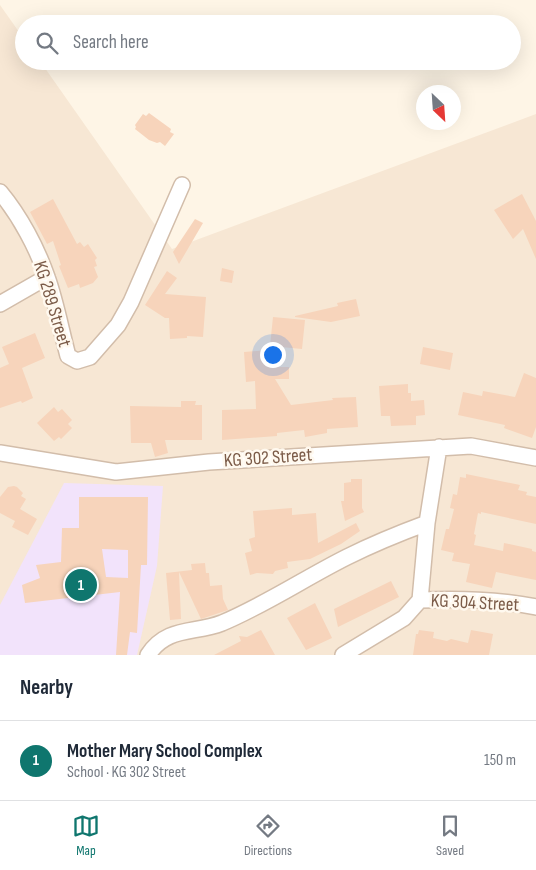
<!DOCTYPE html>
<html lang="en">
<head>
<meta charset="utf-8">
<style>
	:root { --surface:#fff; --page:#f6f6f7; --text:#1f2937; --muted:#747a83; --line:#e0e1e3; --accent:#0f766e }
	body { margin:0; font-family:"Sofia Sans Condensed",sans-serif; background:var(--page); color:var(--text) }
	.compass { position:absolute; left:416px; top:85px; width:45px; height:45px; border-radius:50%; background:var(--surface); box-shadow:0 5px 20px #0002; rotate:155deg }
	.you { position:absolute; left:272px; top:354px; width:18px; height:18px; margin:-12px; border:4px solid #fff; border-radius:50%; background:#1a73e8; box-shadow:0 0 0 8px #1a73e833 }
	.badge { display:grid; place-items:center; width:32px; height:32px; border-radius:50%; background:var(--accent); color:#fff; font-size:16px; font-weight:700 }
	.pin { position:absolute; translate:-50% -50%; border:2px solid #fff; box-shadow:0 1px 5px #0006 }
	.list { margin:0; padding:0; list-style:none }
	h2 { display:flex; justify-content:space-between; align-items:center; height:65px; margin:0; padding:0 20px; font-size:21px }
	h2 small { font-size:16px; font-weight:400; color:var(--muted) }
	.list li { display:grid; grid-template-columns:32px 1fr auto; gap:15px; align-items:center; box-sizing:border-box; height:80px; padding:0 20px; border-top:1px solid var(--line) }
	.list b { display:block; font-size:19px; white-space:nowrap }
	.list p { margin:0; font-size:16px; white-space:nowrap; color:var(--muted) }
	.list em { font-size:16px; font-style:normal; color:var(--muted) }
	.icon { flex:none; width:28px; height:28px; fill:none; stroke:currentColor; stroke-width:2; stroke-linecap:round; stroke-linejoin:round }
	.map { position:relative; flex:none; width:536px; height:655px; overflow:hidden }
	.search { position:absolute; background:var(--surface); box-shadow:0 5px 20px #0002; left:15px; right:15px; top:15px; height:55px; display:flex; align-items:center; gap:12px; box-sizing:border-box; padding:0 18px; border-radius:28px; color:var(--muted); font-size:19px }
	.sheet { height:145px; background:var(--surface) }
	nav { display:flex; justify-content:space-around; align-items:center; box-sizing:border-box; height:70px; border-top:1px solid var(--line); background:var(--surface); font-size:14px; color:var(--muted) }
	nav a { display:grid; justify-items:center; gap:2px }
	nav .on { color:var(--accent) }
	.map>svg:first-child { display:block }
	.residential { fill:#f7e7d4 }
	.education { fill:#f2e3fb }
	.building { fill:#f7d4bb; fill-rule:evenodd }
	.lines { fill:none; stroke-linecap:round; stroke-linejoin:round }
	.street-casing { stroke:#d2bdaa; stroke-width:18 }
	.street { stroke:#fff; stroke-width:15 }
	.labels { text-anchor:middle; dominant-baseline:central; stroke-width:5; stroke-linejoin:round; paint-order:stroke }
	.street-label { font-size:19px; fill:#7b5b48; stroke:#fff9ef }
</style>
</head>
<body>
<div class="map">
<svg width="536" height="655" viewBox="0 0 536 655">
	<rect width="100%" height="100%" fill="#fef5e6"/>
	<path class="residential" d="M0,5L24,39V61H40L172,249L536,114V655H0Z"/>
	<path class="education" d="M64,483L163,486L157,566L137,655H0V605Z"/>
	<path class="building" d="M149,113L171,129L170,132L174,134L165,146L160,142L157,143L149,140L135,129L136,127L135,125L143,114L146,116Z
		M522,194L536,221V259L523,229L513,239L494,210Z
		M53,199L77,244L80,242L84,247L88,244L97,258L95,260L97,266L94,267L98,277L93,283L80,288L79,284L68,288L59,266L61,265L53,241L47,244L30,212Z
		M195,219L203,223L179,264L173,252Z
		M222,268L234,271L232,283L220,281Z
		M167,271L177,278L165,294L206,297L203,337L187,336V338L170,339L169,318H165L145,305Z
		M356,299L360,316L331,322L295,317V316L338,306L337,303Z
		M273,317L305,320L302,349L270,346Z
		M35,333L45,358L22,368L33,398L22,403L21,401L0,408V368L9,364L2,347Z
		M423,347L453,353L450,370L420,364Z
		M268,350L269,367H289V379H275L291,405L333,400L332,398L356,397L358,427L327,429V433L305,437L304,430L277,433V436L222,440V410L256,409L255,381L246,382L244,352Z
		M524,373L536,378V427L532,438L504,428L505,425L458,415L463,392L482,396L483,391L515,397Z
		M408,384V393H411V401L424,400L425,415L416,416V425L391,426L390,416H381L379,386Z
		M181,401H196L195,405H202V440H165L168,453L155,457L151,443H131L130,406L181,407Z
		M54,407L58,412L62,409L72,420L68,424L72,428L61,439L59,437L54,441L37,423Z
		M466,474L520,485L518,490L527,492L526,495L536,497V524L481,512V514L478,513L474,534L476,535L474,545L503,551L504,543L532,549V551L536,552V580L496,572L492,588L466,582L470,564L452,561L454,553L441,550L446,529H449L454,509L450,508L453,494L457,495L460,477L466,478Z
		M351,479H362V508L364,512L345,521L341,501H344V483L351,482Z
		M14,486L17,487L23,493L21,496L26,499L20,509L37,519L28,535L12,527L15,521L0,513V497L8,487Z
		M79,497H148L147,565H141L137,633L130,632L127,655H116L120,592L25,603L22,585L40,578L36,565L61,562L62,528H79ZM102,549L128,550V578L106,577Z
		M292,508V515L316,513L318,543L356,523L360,531L341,544L310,559L287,562L288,568L275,571L273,574L257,573L250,575L245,553L252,551L249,539L255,537L253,511Z
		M205,563L206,573H209L210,586L222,585L223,599L228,610L201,619L179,572L181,619L170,620L166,573L192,570L191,564Z
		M391,581L399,597L338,627L334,609Z
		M315,603L332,638L306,650L287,618Z
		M261,630L275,655H214L241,641L239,636L247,637Z
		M419,630L434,632L433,638L447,641L451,639L468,643L471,630L493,634L489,655H413L416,634H418Z"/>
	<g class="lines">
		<defs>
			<path id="street" d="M0,192C20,216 37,248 47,277C56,302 61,330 68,356L77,361L90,357L118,325L131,302L182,185
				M0,304L47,277
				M0,453L116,472L209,462L471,446L536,458
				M420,600L427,523L439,447
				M148,655C167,626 194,634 222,623C265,605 305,578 347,557C373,544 400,533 427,523
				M343,655L404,618L420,600C459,599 498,599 536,607"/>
		</defs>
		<use href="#street" class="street-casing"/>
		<use href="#street" class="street"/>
	</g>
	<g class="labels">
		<g class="street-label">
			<text transform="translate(52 304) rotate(73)">KG 289 Street</text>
			<text transform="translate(268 458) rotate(-4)">KG 302 Street</text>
			<text transform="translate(475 603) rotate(3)">KG 304 Street</text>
		</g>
	</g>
</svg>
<svg class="compass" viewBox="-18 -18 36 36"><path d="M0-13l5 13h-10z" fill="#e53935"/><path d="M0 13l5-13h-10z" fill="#747a83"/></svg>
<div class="you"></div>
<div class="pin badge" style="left:81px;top:585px">1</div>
<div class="search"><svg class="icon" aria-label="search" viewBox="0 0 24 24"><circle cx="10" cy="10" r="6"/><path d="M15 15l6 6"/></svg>Search here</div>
</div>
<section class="sheet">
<h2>Nearby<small></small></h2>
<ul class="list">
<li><span class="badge">1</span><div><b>Mother Mary School Complex</b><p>School · KG 302 Street</p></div><em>150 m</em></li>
</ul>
</section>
<nav>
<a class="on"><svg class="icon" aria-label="map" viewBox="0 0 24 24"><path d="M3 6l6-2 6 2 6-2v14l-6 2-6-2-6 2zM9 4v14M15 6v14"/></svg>Map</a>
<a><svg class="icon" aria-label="directions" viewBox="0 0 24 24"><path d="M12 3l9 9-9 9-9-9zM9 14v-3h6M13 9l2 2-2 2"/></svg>Directions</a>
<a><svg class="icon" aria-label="saved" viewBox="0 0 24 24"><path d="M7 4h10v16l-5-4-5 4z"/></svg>Saved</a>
</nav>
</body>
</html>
